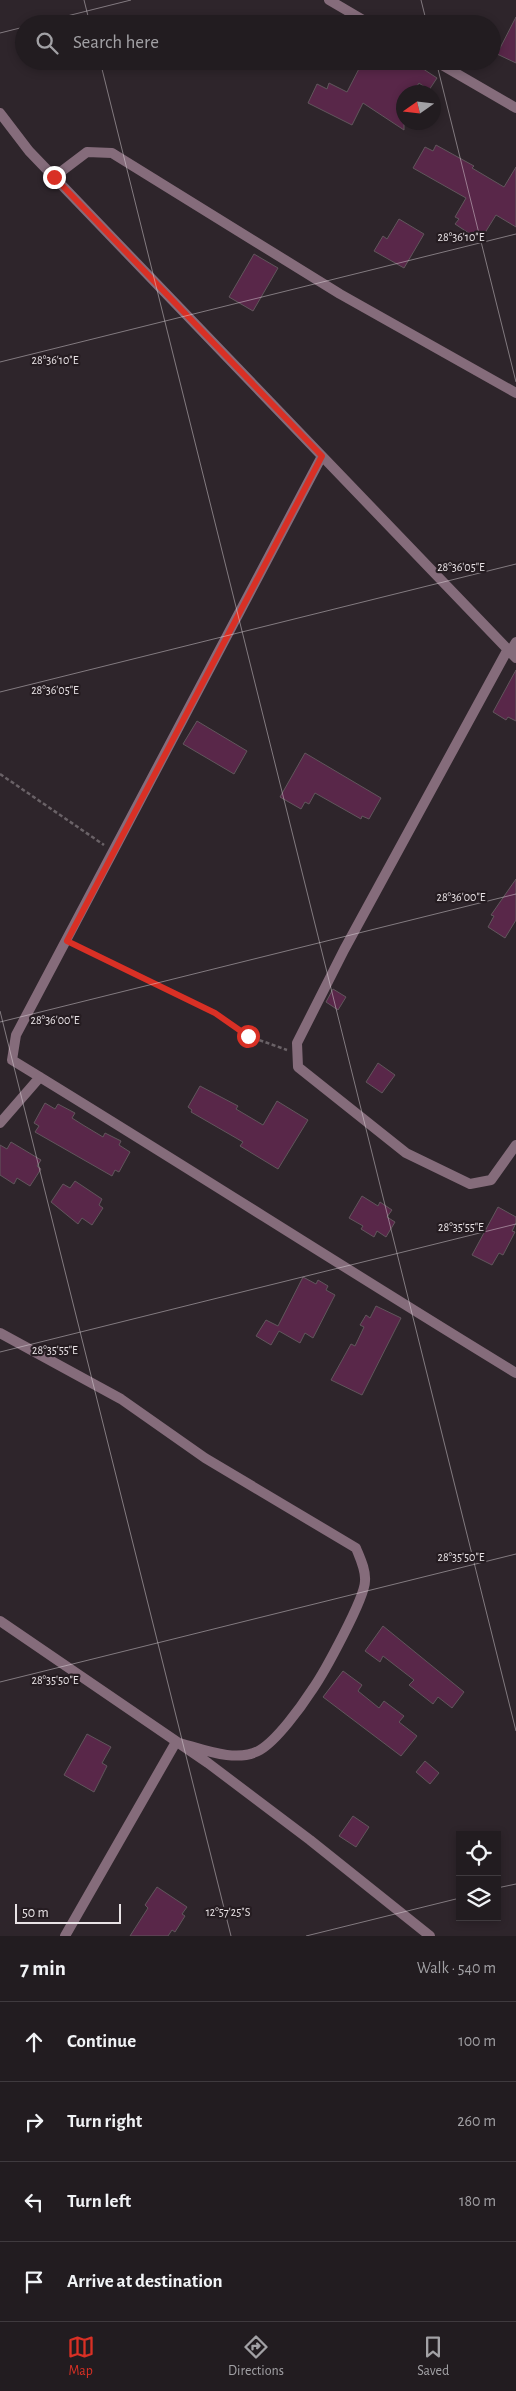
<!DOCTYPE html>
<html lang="en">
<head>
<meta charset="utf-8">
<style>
	:root { --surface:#221c20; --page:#2e292d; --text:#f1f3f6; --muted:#a2a1a5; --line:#3f3a3e; --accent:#d93025 }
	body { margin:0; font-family:"Alegreya Sans",sans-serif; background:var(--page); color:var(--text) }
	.controls { position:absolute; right:15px; bottom:15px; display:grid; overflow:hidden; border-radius:0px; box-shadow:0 2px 8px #0003 }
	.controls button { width:45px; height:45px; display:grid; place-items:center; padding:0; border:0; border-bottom:1px solid var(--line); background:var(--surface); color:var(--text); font:25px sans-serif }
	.compass { position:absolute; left:396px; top:85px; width:45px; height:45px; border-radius:50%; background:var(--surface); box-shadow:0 2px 8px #0003; rotate:256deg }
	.scale { position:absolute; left:15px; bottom:12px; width:106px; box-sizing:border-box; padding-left:5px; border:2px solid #e9e3e6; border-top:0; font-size:14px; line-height:18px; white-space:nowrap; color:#e9e3e6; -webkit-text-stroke:4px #251c21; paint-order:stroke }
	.stop { position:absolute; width:15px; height:15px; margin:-11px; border:4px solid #d93025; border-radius:50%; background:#fff }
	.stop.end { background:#d93025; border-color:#fff; box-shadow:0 1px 5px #0008 }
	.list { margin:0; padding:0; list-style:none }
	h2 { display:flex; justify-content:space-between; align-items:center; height:65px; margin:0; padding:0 20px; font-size:21px }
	h2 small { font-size:16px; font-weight:400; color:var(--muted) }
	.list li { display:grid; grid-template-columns:32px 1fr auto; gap:15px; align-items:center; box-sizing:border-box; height:80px; padding:0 20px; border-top:1px solid var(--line) }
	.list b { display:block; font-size:19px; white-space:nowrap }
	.list em { font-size:16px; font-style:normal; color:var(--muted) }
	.icon { flex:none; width:28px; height:28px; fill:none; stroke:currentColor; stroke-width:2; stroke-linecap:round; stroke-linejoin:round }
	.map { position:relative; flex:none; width:516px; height:1936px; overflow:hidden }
	.search { position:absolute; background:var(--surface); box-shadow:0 2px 8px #0003; left:15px; right:15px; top:15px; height:55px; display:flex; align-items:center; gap:12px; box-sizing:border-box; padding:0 18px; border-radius:28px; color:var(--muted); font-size:19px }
	.sheet { height:385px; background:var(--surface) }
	nav { display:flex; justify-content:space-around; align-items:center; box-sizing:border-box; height:70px; border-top:1px solid var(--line); background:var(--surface); font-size:14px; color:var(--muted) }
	nav a { display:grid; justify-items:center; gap:2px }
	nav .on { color:var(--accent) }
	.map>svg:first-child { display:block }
	.building { fill:#592749; stroke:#61565c }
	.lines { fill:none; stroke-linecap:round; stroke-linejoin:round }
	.path { stroke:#6a6267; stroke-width:2.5; stroke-dasharray:4 2.5; stroke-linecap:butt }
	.street { stroke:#856c7b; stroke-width:10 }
	.route { stroke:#d93025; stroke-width:6 }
	.ticks { fill:none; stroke:#e9e3e6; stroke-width:1; stroke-opacity:0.45 }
	.ticks-label { font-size:12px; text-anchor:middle; fill:#e9e3e6; stroke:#251c21; stroke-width:4.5; stroke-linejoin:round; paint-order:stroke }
</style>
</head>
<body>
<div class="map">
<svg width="516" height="1936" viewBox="0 0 516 1936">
	<rect width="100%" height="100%" fill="#2e252b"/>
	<path class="building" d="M516,17V63L497,54Z
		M363,61H411L437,78L429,90L419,83L413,92H404V130L363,103L352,125L308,103L317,84L327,89L329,83L347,92Z
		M436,145L474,166L472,168L504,187L516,167V227L496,215L483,236L479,234L476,238L455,224L459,219L455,217L466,198L413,168L425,147L433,151Z
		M399,219L424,234L404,268L374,251L383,236L387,239Z
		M254,254L278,268L253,311L229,297Z
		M516,670V721L508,717L506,720L493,712Z
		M197,721L247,751L234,774L183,744Z
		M305,753L381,798L369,819L362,816L361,819L315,793L309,804L305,802L301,809L280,797Z
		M516,879V920L505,938L488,927L494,916L491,915Z
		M333,989L346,997L338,1010L326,1002Z
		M378,1063L395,1075L382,1093L366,1082Z
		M200,1086L238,1106L236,1109L263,1125L277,1101L308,1120L278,1169L240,1146L243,1142L191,1112L192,1110L188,1107Z
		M45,1103L55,1109L58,1104L75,1113L72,1118L83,1125L103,1137L105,1133L121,1141L119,1145L130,1152L119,1172L115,1170L112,1176L35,1132L39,1126L34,1123Z
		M11,1142L41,1160L37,1166L41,1169L30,1186L17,1178L14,1184L0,1175V1145L7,1149Z
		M75,1181L102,1199L99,1205L103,1208L92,1225L82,1218L78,1224L51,1202L63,1184L70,1188Z
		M362,1196L378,1206L380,1202L392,1210L387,1217L395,1222L386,1237L377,1231L374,1237L361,1229L363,1226L349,1218Z
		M498,1207L516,1217V1223L512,1231L515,1232L503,1255L499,1253L492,1265L472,1255Z
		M303,1277L316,1284L318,1280L328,1286L326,1290L335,1295L313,1338L305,1333L300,1343L279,1331L271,1345L256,1336L266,1320L278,1326Z
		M376,1306L401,1318L362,1395L331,1380L351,1344L355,1346L364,1327L360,1325L366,1315L370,1318Z
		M383,1626L464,1692L452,1708L438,1697L433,1704L409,1685L414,1680L383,1656L380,1662L365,1651Z
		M343,1671L362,1685L358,1691L379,1708L384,1701L404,1716L399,1722L417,1736L401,1756L323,1697Z
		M87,1734L111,1747L102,1763L107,1766L94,1792L64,1775Z
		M425,1761L439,1773L430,1784L416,1772Z
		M353,1816L369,1827L356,1847L339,1836Z
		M157,1887L187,1907L182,1914L185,1916L175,1932L172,1930L168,1936H130L148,1908L145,1905Z"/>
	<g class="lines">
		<path class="path" d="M0,774L104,845
			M75,945L215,1013L248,1036L287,1050"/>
		<path class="street" d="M329,0L370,24
			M435,61L516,108
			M0,113L29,151L516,658
			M54,177L87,152L112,153L340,294L516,393
			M322,456L16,1035L12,1060C181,1163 347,1270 516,1373
			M508,649L344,950L297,1043L298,1067L406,1153L470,1184L491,1180L516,1145
			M510,652L516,642
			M0,1123L40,1077
			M0,1333L121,1399L205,1458L356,1548C360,1558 366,1570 365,1581C365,1598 324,1673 312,1690C301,1707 277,1740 260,1750C236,1764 200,1748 176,1742L65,1936
			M0,1621L208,1763L310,1840L430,1936"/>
	</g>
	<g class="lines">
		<path class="route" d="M54,177L322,456L67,941L215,1013L248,1036"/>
	</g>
	<path class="ticks" d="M84,0L90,24M421,0L427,24M35,24L131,0M0,33L24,27M100,61L516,1731M436,61L516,382M0,362L516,234M0,692L516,564M0,1011L231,1936M0,1022L516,894M0,1352L516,1224M0,1682L516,1554M497,1888L516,1884M306,1936L460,1898"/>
	<g class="ticks-label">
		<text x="461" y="241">28°36'10"E</text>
		<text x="55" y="364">28°36'10"E</text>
		<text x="461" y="571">28°36'05"E</text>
		<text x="55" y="694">28°36'05"E</text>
		<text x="461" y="901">28°36'00"E</text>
		<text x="55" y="1024">28°36'00"E</text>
		<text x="461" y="1231">28°35'55"E</text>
		<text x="55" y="1354">28°35'55"E</text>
		<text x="461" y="1561">28°35'50"E</text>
		<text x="55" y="1684">28°35'50"E</text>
		<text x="228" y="1916">12°57'25"S</text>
	</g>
</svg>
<div class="controls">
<button><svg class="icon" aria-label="locate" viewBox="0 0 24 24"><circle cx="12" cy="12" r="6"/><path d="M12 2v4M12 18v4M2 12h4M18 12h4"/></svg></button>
<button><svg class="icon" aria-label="layers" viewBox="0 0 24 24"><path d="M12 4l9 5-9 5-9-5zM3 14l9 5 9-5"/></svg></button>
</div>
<svg class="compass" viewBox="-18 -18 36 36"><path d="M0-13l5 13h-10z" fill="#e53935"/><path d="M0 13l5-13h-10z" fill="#a2a1a5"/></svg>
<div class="scale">50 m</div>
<div class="stop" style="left:248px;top:1036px"></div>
<div class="stop end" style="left:54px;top:177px"></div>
<div class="search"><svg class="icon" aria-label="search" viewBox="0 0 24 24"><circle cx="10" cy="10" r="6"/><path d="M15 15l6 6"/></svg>Search here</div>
</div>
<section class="sheet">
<h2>7 min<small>Walk · 540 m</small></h2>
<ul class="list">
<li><svg class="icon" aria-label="ahead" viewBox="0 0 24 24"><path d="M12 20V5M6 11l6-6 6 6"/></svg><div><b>Continue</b></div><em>100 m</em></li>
<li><svg class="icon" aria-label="right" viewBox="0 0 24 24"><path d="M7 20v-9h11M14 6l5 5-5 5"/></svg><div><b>Turn right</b></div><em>260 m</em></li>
<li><svg class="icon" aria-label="left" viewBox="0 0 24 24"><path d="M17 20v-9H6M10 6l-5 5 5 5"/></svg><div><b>Turn left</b></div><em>180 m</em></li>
<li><svg class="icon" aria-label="arrive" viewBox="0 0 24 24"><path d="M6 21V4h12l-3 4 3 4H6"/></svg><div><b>Arrive at destination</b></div></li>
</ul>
</section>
<nav>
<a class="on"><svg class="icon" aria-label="map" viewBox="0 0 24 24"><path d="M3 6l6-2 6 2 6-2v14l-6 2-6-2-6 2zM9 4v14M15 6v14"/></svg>Map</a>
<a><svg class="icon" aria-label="directions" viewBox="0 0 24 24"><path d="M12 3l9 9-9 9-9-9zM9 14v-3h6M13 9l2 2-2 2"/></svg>Directions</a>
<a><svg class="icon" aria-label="saved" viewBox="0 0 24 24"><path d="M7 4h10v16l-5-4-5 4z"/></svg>Saved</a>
</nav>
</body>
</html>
